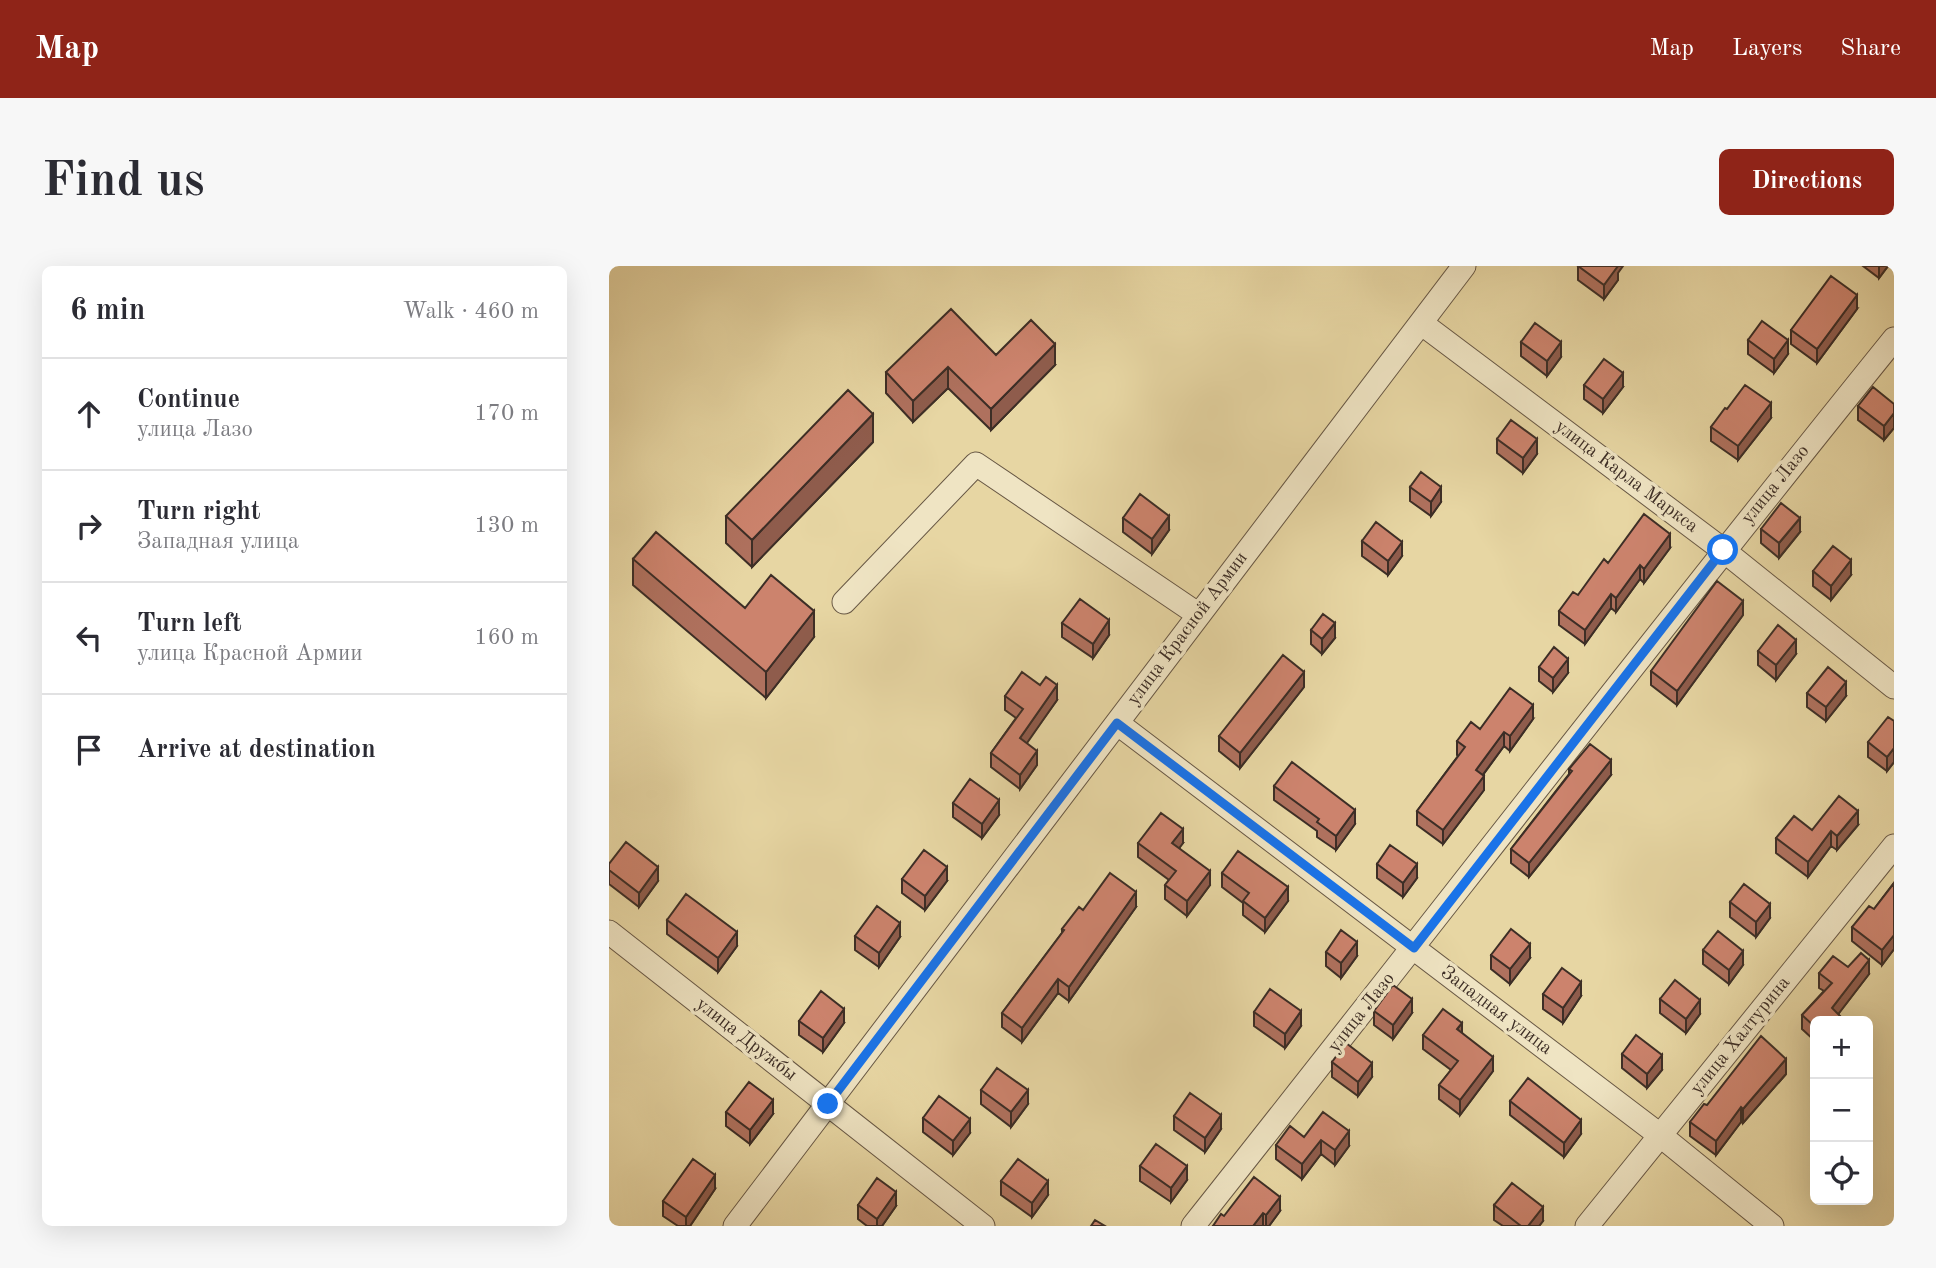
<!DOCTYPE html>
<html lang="en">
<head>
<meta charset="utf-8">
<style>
	:root { --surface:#fff; --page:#f7f7f7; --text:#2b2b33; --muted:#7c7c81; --line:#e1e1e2; --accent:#8f2418 }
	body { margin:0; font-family:"Old Standard TT",serif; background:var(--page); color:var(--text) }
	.controls { position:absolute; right:21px; bottom:21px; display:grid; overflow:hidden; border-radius:10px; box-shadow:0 7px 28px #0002 }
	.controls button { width:63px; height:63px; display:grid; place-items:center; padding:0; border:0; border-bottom:2px solid var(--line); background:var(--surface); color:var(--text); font:35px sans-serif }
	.stop { position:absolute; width:21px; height:21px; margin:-16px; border:5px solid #1a73e8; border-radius:50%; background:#fff }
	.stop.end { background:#1a73e8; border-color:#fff; box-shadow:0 2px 7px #0008 }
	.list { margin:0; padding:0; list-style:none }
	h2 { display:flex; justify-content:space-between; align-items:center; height:91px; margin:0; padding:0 28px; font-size:30px }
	h2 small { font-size:23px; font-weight:400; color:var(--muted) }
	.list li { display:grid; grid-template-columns:46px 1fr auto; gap:21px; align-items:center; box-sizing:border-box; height:112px; padding:0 28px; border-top:2px solid var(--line) }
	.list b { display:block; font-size:26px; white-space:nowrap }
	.list p { margin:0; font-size:23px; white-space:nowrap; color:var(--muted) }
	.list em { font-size:23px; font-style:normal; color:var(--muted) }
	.icon { flex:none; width:38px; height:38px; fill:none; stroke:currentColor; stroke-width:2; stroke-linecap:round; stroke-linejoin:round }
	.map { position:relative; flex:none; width:1285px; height:960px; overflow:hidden; border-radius:10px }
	header { display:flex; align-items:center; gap:42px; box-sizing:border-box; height:98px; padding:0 35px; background:var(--accent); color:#fff }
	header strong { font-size:33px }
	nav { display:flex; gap:38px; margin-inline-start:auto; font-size:24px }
	.intro { display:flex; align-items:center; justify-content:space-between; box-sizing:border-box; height:168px; padding:0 42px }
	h1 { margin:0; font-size:49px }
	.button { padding:18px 32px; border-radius:10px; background:var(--accent); color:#fff; font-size:24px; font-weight:700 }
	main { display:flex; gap:42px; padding:0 42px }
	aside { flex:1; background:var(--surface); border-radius:10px; box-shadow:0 7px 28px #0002 }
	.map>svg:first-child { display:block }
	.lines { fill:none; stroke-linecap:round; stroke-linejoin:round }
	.minor-casing { stroke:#685845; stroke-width:25 }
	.minor { stroke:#efe4c3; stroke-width:23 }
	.wall { fill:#af715e; stroke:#3d2e26; stroke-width:2 }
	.shaded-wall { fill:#8f5c4c; stroke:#3d2e26; stroke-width:2 }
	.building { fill:#cc836d; stroke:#3d2e26; stroke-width:2 }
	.route { stroke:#1a73e8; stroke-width:9 }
	.labels { text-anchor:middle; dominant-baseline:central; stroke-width:7; stroke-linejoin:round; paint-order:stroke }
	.street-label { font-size:19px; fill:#3d2e26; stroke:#efe4c3 }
</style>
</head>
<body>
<header>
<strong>Map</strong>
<nav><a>Map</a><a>Layers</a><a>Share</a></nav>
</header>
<div class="intro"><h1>Find us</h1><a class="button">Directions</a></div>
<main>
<aside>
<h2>6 min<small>Walk · 460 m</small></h2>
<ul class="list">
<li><svg class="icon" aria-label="ahead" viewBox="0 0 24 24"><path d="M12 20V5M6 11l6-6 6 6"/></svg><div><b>Continue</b><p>улица Лазо</p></div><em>170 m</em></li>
<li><svg class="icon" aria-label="right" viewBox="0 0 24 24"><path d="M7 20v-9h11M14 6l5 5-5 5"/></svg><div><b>Turn right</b><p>Западная улица</p></div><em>130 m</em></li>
<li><svg class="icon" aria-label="left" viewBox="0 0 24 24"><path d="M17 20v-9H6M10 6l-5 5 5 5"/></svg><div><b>Turn left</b><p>улица Красной Армии</p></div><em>160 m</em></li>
<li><svg class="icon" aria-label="arrive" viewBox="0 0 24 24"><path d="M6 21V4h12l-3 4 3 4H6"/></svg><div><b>Arrive at destination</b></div></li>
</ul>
</aside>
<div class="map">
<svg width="1285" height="960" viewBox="0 0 1285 960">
	<rect width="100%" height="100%" fill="#e7d6a3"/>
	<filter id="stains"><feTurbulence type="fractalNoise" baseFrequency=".00286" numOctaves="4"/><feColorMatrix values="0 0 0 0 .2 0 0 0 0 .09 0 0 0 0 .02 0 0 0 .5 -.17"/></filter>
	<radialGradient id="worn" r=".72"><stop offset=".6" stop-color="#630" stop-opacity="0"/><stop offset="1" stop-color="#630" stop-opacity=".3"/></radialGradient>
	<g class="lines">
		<defs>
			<path id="minor" d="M812,57L1114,284L1285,421
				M235,336L367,198L590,349
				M508,457L1052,870L1163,960
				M0,666L374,960
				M126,960L855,0
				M584,960C818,665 1048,366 1285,73
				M978,960L1285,580"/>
		</defs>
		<use href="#minor" class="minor-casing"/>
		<use href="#minor" class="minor"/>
	</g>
	<path class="wall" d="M969,0L1009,7V14L995,33L969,14Z
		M1254,0H1279L1270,12Z
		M1248,43L1208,97L1182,78V64Z
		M1139,74L1179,88L1165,107L1139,88Z
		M912,76L952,91L938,110L912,90Z
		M387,89L446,99L382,164L339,122L304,156L277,127V106Z
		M975,119L1014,121L994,147L975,133Z
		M1285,138V162L1275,174L1249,154V140Z
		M1118,143L1162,152L1129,194L1102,175V161Z
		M888,173L928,188L914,207L888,187Z
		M264,176L143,301L117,277V250Z
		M801,221L832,236L822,250L801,235Z
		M514,252L560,264L543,288L514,266Z
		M1152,263L1191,266L1170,292L1152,277Z
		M753,275L793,290L779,309L753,290Z
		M1061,282L1035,317L1031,313L1007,346L1002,342L976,378L950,359V345L969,329L999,297Z
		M24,293L136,342L205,371L157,432L24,319Z
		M1204,305L1242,309L1222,334L1204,320Z
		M1134,349L1068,439L1042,419V405Z
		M453,357L500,369L484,392L453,371Z
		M702,364L726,372L713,388L702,378Z
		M1149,385L1187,388L1167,414L1149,399Z
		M930,401L959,407L944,426L930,415Z
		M695,421L631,502L610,485V470Z
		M1198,427L1237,430L1217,455L1198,441Z
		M396,430L448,434L417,477L428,499L411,523L382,501V487L407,452L396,444Z
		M924,453L901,485L895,480L874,509L875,524L834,578L808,559V545L849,490L848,489V475Z
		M1285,455V496L1278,505L1259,491V476Z
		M960,503L1002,509L920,611L902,597V583L960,508Z
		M665,520L746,558L727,584L708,571V565L665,534Z
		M344,537L390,549L373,572L344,551Z
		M1249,559L1228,584L1222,580L1199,611L1167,587V572L1203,564Z
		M529,577H574L570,582L601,619L578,650L556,633V619L560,614L529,591Z
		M0,598L49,615L30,641L0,618Z
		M768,598L808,612L794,631L768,612Z
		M613,607L679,635L656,666L634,649V637L613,621Z
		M293,613L338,615L316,644L293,627Z
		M1285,617V683L1273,699L1243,675V661L1265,643Z
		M1121,636L1161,652L1147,671L1121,651Z
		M527,641L460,735L449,727L413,776L393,761V747L453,667V663L474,644Z
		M58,654L128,680L109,706L58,668Z
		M246,670L291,671L270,701L246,684Z
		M1094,684L1134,699L1120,718L1094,698Z
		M717,686L748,690L732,712L717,700Z
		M882,689L921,692L901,718L882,703Z
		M1239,701L1260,708L1229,748L1235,755H1206V775L1193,763V749L1215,725L1210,722V707Z
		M934,728L972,730L954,757L934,743Z
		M1051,733L1091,748L1077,767L1051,747Z
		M765,745L803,747L784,773L765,759Z
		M645,746L692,760L676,782L645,760Z
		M190,755L235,757L214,786L190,769Z
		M853,767L884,805L851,849L830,833V819L842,804L814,783V769Z
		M1013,788L1053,804L1038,822L1013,802Z
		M723,796L763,811L749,830L723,811Z
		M1177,808L1134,857L1132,856L1107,889L1081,870V856L1098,839Z
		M372,824L419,838L402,861L372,838Z
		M901,835L972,868L955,891L901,849Z
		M117,846L164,848L141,878L117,860Z
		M565,850L612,863L596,886L565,864Z
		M314,852L361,867L344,889L314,866Z
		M695,871L740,880L726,899L712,888L693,913L667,893V879Z
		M531,900L578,914L562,936L531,915Z
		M392,915L439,929L423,951L392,929Z
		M106,923L81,960H69L54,950V935Z
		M249,939L287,940L273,960H258L249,953Z
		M885,939L934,955L930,960H894L885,954Z
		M671,945L660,960H604L615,950Z"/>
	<path class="shaded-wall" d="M1005,0H1014L1009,7V14L995,33V19Z
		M1270,0H1279L1270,12Z
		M1248,29V43L1208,97V83Z
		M1179,74V88L1165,107V93Z
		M952,76V91L938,110V95Z
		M446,78V99L382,164V143Z
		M339,101V122L304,156V135Z
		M1014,107V121L994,147V133Z
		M1162,137V152L1129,194V180Z
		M1285,147V162L1275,174V160Z
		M264,148V176L143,301V274Z
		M928,173V188L914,207V192Z
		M832,221V236L822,250V236Z
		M560,250V264L543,288V273Z
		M1191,252V266L1170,292V277Z
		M1061,268V282L1035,317V303Z
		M793,276V290L779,309V295Z
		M1242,294V309L1222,334V320Z
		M1031,299V313L1007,346V332Z
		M1002,328V342L976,378V364Z
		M1134,335V349L1068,439V425Z
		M205,345V371L157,432V406Z
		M500,354V369L484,392V378Z
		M726,357V372L713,388V373Z
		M1187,374V388L1167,414V399Z
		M959,393V407L944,426V412Z
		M695,406V421L631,502V487Z
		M1237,416V430L1217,455V441Z
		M448,419V434L411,487V472Z
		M924,439V453L901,485V470Z
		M895,466V480L867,518V504Z
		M1285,482V496L1278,505V491Z
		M428,485V499L411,523V509Z
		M1002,494V509L920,611V597Z
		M875,510V524L834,578V564Z
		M390,534V549L373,572V558Z
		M746,544V558L727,584V570Z
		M1249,545V559L1228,584V570Z
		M574,563V577L563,592V577Z
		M1222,565V580L1199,611V596Z
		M808,598V612L794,631V617Z
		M49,601V615L30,641V627Z
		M338,601V615L316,644V630Z
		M601,605V619L578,650V635Z
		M679,621V635L656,666V652Z
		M527,626V641L460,735V721Z
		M1161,638V652L1147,671V656Z
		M291,657V671L270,701V687Z
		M128,666V680L109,706V692Z
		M1285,669V683L1273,699V684Z
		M748,676V690L732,712V697Z
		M921,678V692L901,718V703Z
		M1134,685V699L1120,718V704Z
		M1260,694V708L1224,755L1223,742Z
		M449,713V727L413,776V762Z
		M972,716V730L954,757V742Z
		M803,733V747L784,773V759Z
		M1091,734V748L1077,767V753Z
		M235,743V757L214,786V772Z
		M692,745V760L676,782V768Z
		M853,757V771L848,763Z
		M1053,789V804L1038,822V808Z
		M884,791V805L851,849V834Z
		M1177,793V808L1134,857V843Z
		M763,797V811L749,830V816Z
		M419,824V838L402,861V846Z
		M164,834V848L141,878V864Z
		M1132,841V856L1107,889V875Z
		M612,849V863L596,886V872Z
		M361,853V867L344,889V875Z
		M972,854V868L955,891V877Z
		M740,865V880L726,899V884Z
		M712,874V888L693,913V898Z
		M578,900V914L562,936V922Z
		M106,909V923L81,960H77V951Z
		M439,915V929L423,951V937Z
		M287,926V940L273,960H268V953Z
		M671,931V945L660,960H657V949Z
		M934,941V955L930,960H919Z
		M654,947V960H644Z"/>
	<path class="building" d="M969,0H1009L995,19Z
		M1222,10L1248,29L1208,83L1182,64Z
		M342,43L387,89L422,54L446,78L382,143L339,101L304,135L277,106Z
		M1153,55L1179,74L1165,93L1139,74Z
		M926,57L952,76L938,95L912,76Z
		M995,93L1014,107L994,133L975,119Z
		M1136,119L1162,137L1129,180L1102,161L1116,142L1118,143Z
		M1264,121L1285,138V147L1275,160L1249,140Z
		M239,124L264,148L143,274L117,250Z
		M902,154L928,173L914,192L888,173Z
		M812,206L832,221L822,236L801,221Z
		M531,228L560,250L543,273L514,252Z
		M1172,237L1191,252L1170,277L1152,263Z
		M1035,248L1061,268L1035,303L1031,299L1007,332L1002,328L976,364L950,345L964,326L969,329L995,293L999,297Z
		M767,256L793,276L779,295L753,275Z
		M47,266L136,342L162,309L205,345L157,406L24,293Z
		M1224,280L1242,294L1222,320L1204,305Z
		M1108,315L1134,335L1068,425L1042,405Z
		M471,333L500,354L484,378L453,357Z
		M714,348L726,357L713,373L702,364Z
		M1169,359L1187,374L1167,399L1149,385Z
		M945,381L959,393L944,412L930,401Z
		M674,389L695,406L631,487L610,470Z
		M1219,401L1237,416L1217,441L1198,427Z
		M413,406L431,419L437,411L448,419L411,472L428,485L411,509L382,487L414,443L396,430Z
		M901,422L924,439L901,470L895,466L867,504L875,510L834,564L808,545L856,481L848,475L862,456L871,463Z
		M1279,451L1285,455V482L1278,491L1259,476Z
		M981,478L1002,494L920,597L902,583L963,505L960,503Z
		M683,496L746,544L727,570L708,556L710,553L665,520Z
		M361,513L390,534L373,558L344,537Z
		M1230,530L1249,545L1228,570L1222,565L1199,596L1167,572L1185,550L1203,564Z
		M552,547L574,563L563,577L601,605L578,635L556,619L567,605L529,577Z
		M17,576L49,601L30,627L0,604V598Z
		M781,579L808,598L794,617L768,598Z
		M315,584L338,601L316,630L293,613Z
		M629,585L679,621L656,652L634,635L640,627L613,607Z
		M501,607L527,626L460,721L449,713L413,762L393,747L455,664L453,663L470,641L474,644Z
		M1285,617V669L1273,684L1243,661L1260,640L1265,643Z
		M1135,618L1161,638L1147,656L1121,636Z
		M77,628L128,666L109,692L58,654Z
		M268,640L291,657L270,687L246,670Z
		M902,663L921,678L901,703L882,689Z
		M732,664L748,676L732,697L717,686Z
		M1109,665L1134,685L1120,704L1094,684Z
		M1252,687L1260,694L1223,742L1235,754L1234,755H1206V761L1193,749L1223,717L1210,707L1224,690L1239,701Z
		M953,702L972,716L954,742L934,728Z
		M1066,714L1091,734L1077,753L1051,733Z
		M784,719L803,733L784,759L765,745Z
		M661,723L692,745L676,768L645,746Z
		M212,725L235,743L214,772L190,755Z
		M834,743L853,757L848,763L884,791L851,834L830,819L849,795L814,769Z
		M1027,769L1053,789L1038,808L1013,788Z
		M1152,770L1177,793L1134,843L1132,841L1107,875L1081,856L1095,838L1098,839Z
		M737,777L763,797L749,816L723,796Z
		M388,802L419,824L402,846L372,824Z
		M919,812L972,854L955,877L901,835Z
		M140,816L164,834L141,864L117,846Z
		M581,827L612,849L596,872L565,850Z
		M330,830L361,853L344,875L314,852Z
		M714,846L740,865L726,884L712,874L693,898L667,879L681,860L695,871Z
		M547,878L578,900L562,922L531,900Z
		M84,893L106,909L77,951L54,935Z
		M409,893L439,915L423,937L392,915Z
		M645,911L671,931L657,949L654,947L644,960H604L612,948L615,950Z
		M268,912L287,926L268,953L249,939Z
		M903,917L934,941L919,960H912L885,939Z
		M486,954L496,960H482Z"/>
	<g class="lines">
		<path class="route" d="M219,838L508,457L805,682L1114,284"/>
	</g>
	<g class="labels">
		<g class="street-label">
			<text transform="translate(1017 211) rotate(37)">улица Карла Маркса</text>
			<text transform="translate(1167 219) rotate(-51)">улица Лазо</text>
			<text transform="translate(579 363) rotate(-53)">улица Красной Армии</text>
			<text transform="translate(887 745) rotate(37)">Западная улица</text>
			<text transform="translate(753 747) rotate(-52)">улица Лазо</text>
			<text transform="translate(1132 770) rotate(-51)">улица Халтурина</text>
			<text transform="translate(137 774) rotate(38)">улица Дружбы</text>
		</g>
	</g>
	<rect width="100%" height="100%" filter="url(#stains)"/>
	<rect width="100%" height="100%" fill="url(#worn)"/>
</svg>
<div class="controls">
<button>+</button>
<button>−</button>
<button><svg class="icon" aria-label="locate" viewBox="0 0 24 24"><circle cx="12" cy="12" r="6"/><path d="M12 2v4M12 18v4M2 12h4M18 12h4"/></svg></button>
</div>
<div class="stop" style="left:1114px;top:284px"></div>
<div class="stop end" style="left:219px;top:838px"></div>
</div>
</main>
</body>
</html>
